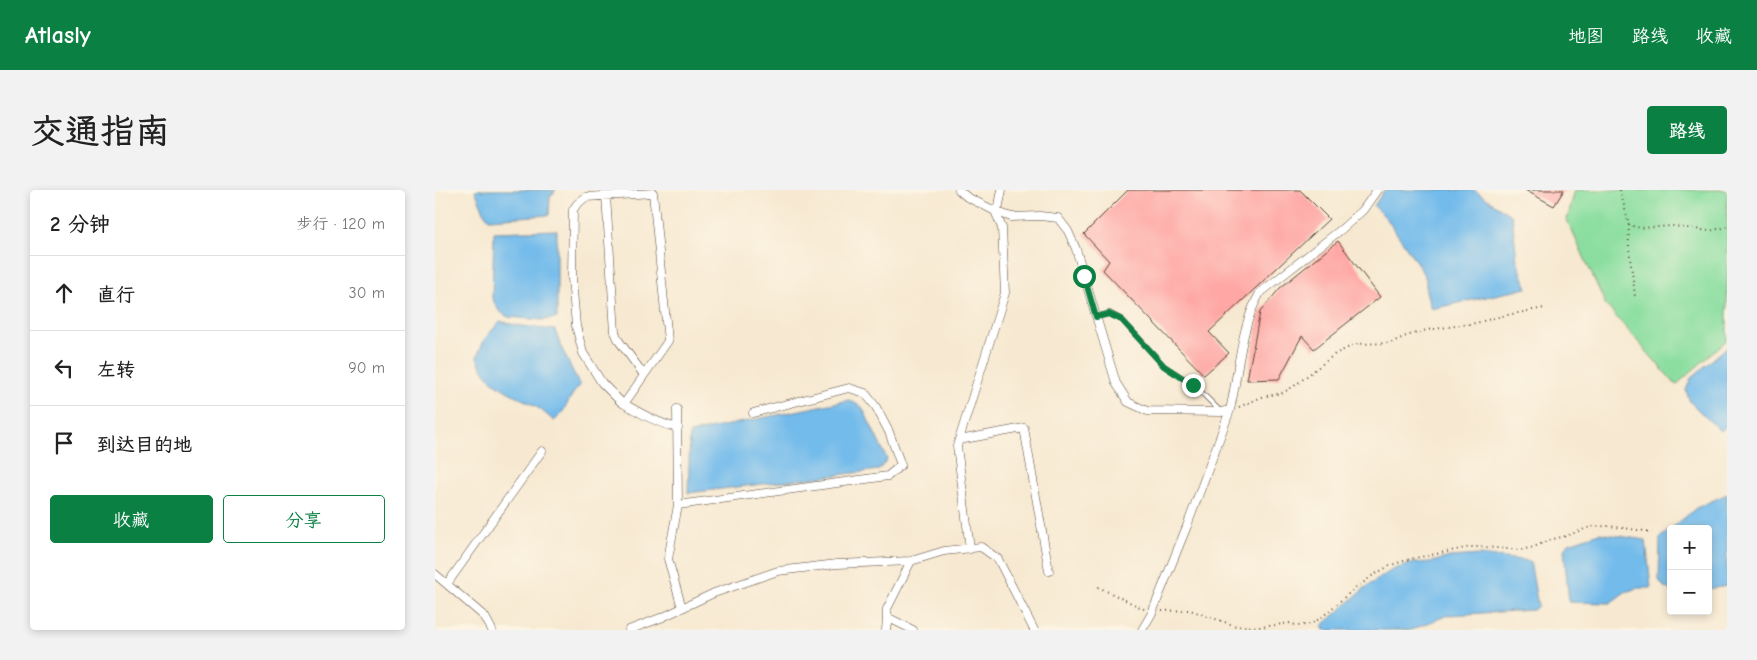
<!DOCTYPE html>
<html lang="zh">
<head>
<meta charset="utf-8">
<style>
	:root { --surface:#fff; --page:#f2f2f2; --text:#222; --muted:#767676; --line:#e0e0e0; --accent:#0b8043 }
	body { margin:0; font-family:"Comic Neue","LXGW WenKai TC",sans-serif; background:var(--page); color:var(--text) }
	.controls { position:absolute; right:15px; bottom:15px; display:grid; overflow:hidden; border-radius:5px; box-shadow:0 2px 8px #0003 }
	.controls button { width:45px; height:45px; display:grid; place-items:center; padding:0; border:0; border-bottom:1px solid var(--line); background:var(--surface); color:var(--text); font:25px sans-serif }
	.stop { position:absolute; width:15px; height:15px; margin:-11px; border:4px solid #0b8043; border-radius:50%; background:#fff }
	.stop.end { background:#0b8043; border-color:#fff; box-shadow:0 1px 5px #0008 }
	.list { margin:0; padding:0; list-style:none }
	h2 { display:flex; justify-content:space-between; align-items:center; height:65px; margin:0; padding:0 20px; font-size:21px }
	h2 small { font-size:16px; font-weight:400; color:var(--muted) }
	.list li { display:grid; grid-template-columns:32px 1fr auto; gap:15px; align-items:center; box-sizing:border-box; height:75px; padding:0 20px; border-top:1px solid var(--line) }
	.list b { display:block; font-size:19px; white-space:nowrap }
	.list em { font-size:16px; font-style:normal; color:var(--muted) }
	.actions { display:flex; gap:10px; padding:15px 20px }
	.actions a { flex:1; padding:11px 0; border:1px solid var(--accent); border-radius:5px; text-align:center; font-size:18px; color:var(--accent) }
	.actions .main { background:var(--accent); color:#fff }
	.icon { flex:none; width:28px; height:28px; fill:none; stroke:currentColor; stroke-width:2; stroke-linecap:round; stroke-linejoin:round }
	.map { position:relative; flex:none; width:1292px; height:440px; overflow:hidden; border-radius:5px }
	header { display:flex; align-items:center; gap:30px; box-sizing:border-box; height:70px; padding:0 25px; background:var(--accent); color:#fff }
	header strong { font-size:24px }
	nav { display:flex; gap:28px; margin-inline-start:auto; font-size:18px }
	.intro { display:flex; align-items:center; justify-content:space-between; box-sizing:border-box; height:120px; padding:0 30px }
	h1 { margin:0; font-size:35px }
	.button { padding:12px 22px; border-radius:5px; background:var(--accent); color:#fff; font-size:18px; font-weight:700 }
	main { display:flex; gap:30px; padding:0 30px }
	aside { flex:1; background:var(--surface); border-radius:5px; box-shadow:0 2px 8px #0003 }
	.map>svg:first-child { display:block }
	.green { fill:#8bdea0; stroke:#63845f }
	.water { fill:#73bbeb; stroke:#577284 }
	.building { fill:#fea7a5 }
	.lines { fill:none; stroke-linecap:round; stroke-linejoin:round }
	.service-casing { stroke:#574739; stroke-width:5.5 }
	.minor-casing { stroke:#574739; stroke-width:9 }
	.path { stroke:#574739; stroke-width:2; stroke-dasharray:1 4; stroke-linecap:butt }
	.service { stroke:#fff; stroke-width:4 }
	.minor { stroke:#fff; stroke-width:8 }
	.route { stroke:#0b8043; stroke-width:6 }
</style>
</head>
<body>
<header>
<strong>Atlasly</strong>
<nav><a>地图</a><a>路线</a><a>收藏</a></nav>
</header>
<div class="intro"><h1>交通指南</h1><a class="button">路线</a></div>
<main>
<aside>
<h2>2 分钟<small>步行 · 120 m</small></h2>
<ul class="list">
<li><svg class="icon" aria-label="ahead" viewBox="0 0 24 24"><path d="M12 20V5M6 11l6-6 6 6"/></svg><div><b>直行</b></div><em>30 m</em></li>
<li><svg class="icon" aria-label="left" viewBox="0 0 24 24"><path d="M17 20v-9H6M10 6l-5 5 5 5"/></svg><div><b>左转</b></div><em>90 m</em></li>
<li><svg class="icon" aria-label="arrive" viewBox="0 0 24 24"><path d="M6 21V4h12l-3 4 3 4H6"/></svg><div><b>到达目的地</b></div></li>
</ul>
<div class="actions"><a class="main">收藏</a><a>分享</a></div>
</aside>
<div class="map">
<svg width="1292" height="440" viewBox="0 0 1292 440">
	<rect width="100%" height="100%" fill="#fcf5e5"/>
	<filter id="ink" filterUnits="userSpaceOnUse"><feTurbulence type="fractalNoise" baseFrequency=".02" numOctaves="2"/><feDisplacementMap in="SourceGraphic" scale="10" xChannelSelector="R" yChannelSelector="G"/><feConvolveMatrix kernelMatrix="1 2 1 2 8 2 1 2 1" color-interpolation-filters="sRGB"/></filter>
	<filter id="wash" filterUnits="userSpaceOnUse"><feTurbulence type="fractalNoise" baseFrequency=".0096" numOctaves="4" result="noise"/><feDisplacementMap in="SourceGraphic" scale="20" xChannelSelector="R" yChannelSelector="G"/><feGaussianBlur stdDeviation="1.12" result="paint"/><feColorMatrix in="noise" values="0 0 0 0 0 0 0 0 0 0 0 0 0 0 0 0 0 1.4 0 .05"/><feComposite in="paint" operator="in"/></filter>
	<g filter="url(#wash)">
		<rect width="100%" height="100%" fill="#f7e9d1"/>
		<path class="green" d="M1140,0H1292V150L1241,195L1171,115L1132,30Z"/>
		<path class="water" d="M40,0H121L115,7L114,25L54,29L50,24Z
			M949,0H1039L1077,26L1082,70L1092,98L996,119L991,101V89L984,76L952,29L939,16Z
			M122,40V128L108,130L73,127L64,121L57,108L59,42Z
			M65,131L80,135L120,140L126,157L145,196C133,206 133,220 119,231C113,226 107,220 100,216C76,202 52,196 42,167L49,150Z
			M1292,157V236L1285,241L1255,212L1251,200L1256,188Z
			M414,210L427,217L452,269L444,280L253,303L255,243Z
			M1292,304V396L1273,399V339H1236L1261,318Z
			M1236,339V401L1228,396L1224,390L1225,348Z
			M1164,343L1211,350L1216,398H1203L1190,402L1175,413L1134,412L1129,360L1134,353Z
			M1045,365L1095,371L1103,416L1098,420L1013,425L976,440H889L887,436L931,397L957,380L978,373L997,372L1015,367Z"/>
		<g id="blocks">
			<path class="building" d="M693,0H865L894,29L774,142L794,163L769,185L668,80L674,71L649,44Z
				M1090,0H1129L1119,16Z
				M903,51L945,107L879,159L867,146L844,189L812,190L825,122L845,98Z"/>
		</g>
	</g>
	<g filter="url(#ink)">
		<use href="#blocks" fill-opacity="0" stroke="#574739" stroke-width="1"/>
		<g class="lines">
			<defs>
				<path id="service" d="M662,127L674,123L687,130L729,176L759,195L786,222"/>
				<path id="minor" d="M524,0L532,7L560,21L567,38L570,103L522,256L535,359
					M567,0L564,15L560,21L576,27L605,26L623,28L633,41L641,59L681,193L693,212L712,221L786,222L795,220L752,336L717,423L707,440
					M171,6L180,142L184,151L209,185
					M189,214L233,151L218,3L151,7L142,14L138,20L137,88L141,136L148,163L167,193L186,212C205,223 222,233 243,238
					M242,219L243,315L233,369L247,418
					M795,220C804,181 805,137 825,103L908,38L928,20L942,0
					M524,250L589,238L614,381
					M243,315L453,286L466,275L454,242L441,217L430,203L414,198L318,223
					M476,371L452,419V427L478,440
					M0,384L50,427L57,440
					M12,394L107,261
					M194,440L228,427L279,403L343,381L402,374L476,371L509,361L546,357L563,369L599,440
					M451,440L452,427"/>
			</defs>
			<use href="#service" class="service-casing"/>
			<use href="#minor" class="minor-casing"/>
			<path class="path" d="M1185,0L1194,35L1205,38L1238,36L1274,41L1292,37
				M1194,35C1192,59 1198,83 1200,107
				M804,217L827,207L847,203L858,197L900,164L921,154L955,153L971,146L992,140L1041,133L1067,126L1109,118
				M663,397L711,420
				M727,421L755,420L801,436L827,437L855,433L863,436L876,434L887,427L912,405L937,386L956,375L975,369L1036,357H1050L1085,360L1099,357L1114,350L1131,346L1155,337L1174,336L1217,342"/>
			<use href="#service" class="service"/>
			<use href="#minor" class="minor"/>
		</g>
	</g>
	<g class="lines" filter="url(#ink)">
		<path class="route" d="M649,86L661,127L674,124L687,130L729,176L758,195"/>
	</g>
</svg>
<div class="controls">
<button>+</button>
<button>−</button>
</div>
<div class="stop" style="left:649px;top:86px"></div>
<div class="stop end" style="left:758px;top:195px"></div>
</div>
</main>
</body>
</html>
